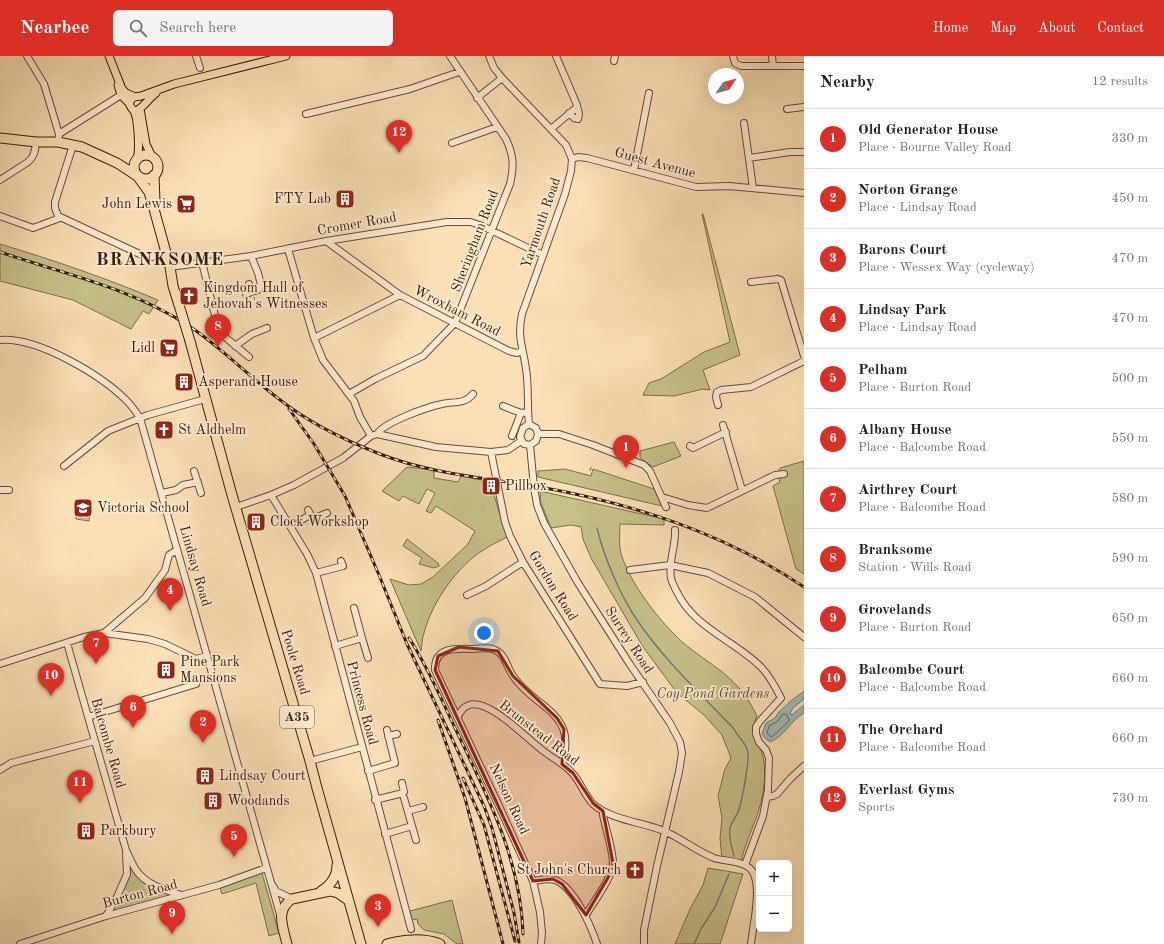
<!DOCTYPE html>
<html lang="en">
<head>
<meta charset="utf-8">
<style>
	:root { --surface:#fff; --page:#f2f2f2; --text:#202124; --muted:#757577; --line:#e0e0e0; --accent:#d93025 }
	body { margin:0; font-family:"Old Standard TT",serif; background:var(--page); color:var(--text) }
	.controls { position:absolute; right:12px; bottom:12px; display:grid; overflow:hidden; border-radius:6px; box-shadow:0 4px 16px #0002 }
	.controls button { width:36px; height:36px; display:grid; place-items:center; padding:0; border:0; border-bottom:1px solid var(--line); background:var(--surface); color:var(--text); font:20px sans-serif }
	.compass { position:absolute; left:708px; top:12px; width:36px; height:36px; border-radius:50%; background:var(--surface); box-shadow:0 4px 16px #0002; rotate:55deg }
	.you { position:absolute; left:484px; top:577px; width:14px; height:14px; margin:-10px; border:3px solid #fff; border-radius:50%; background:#1a73e8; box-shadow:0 0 0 6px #1a73e833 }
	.badge { display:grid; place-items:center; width:26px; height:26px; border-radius:50%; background:var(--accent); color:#fff; font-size:13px; font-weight:700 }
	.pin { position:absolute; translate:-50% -33px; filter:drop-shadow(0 1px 2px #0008) }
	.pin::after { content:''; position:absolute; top:21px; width:14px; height:12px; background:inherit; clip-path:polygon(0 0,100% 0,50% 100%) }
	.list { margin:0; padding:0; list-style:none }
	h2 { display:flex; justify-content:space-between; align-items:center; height:52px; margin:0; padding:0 16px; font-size:17px }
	h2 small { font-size:13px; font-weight:400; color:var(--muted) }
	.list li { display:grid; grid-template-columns:26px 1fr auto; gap:12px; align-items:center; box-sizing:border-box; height:60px; padding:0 16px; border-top:1px solid var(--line) }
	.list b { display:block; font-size:15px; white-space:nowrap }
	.list p { margin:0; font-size:13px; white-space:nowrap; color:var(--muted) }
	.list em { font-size:13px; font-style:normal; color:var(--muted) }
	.icon { flex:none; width:22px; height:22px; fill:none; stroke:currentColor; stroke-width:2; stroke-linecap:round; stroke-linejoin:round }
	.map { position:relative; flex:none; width:804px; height:888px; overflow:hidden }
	header { display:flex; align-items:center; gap:24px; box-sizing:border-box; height:56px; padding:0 20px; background:var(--accent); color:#fff }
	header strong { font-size:19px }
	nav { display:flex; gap:22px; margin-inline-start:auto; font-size:14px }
	.search { width:280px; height:36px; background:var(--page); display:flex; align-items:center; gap:10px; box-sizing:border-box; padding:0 14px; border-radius:6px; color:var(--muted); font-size:15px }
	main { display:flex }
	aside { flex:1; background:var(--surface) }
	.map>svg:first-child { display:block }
	.green { fill:#c6c089; stroke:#7e6e4d }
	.water { fill:#a3bab9; stroke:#777b76 }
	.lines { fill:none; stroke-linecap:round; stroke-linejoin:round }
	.shore { stroke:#6c6c65; stroke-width:1 }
	.stream { stroke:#777b76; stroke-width:1.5 }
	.minor-casing { stroke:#674e3a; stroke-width:8 }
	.major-casing { stroke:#361d11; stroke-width:9 }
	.highway-casing { stroke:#361d11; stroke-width:11 }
	.minor { stroke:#fcebd0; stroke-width:6 }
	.major { stroke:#fae0b7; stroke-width:7 }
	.highway { stroke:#fae0b7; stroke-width:9 }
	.rail-casing { stroke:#361d11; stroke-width:3 }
	.rail { stroke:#fcebd0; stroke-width:1.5; stroke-dasharray:4.5; stroke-linecap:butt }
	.highway-bridge-casing { stroke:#361d11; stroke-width:11; stroke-linecap:butt }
	.highway-bridge { stroke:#fae0b7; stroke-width:9 }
	.marked { fill:#8f2418; fill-opacity:0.2; stroke:#8f2418; stroke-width:3; stroke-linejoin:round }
	.labels { text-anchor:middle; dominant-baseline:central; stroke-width:3.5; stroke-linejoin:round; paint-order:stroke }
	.shield { fill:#fcebd0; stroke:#715b4a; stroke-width:1 }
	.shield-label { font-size:13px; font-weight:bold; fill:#361d11 }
	.street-label { font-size:14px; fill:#361d11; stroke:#fcebd0 }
	.poi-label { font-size:14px; fill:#361d11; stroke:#fcebd0; text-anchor:start }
	.park-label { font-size:14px; font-style:italic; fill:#614e35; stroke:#fcebd0 }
	.district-label { font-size:18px; font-weight:bold; letter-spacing:1px; fill:#361d11; stroke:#fcebd0 }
</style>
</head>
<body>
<header>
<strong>Nearbee</strong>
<div class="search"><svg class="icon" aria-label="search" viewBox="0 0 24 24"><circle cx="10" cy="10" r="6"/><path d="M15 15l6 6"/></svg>Search here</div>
<nav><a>Home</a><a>Map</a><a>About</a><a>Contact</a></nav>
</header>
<main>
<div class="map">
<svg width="804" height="888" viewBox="0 0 804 888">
	<rect width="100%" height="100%" fill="#fae0b7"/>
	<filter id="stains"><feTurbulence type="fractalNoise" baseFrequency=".005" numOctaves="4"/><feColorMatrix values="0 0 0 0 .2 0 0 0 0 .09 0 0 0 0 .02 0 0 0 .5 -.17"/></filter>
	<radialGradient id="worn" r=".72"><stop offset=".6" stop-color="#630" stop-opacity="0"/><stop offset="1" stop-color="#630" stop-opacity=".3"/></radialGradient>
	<path class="green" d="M702,158H703L740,299L703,314L710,334L703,333L674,340L643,339L649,327L661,323L704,296L730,286Z
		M0,188C53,204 106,222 158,244L149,258L143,255L131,273L73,244L0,225Z
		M674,386L681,400L653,411L640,402V395Z
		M804,405V518L796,513L773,430L780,426L777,417L780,412Z
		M407,411L434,414V422L458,426L461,420L490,426L507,481C500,485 492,488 485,493C458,509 432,546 424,577C422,582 422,589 421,595L390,523L409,529L421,528L433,521L468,488L475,475L436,450L431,457L426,455L435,437L427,433L419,448L403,440L399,445L382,435Z
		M565,413L591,420L593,413L654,433L662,450L538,421V415Z
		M540,435L664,463V469L620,468C620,476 619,485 620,493C626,524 666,575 692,594C722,616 740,625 757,660C748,678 760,685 763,701C765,710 765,720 764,729C762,756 747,779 741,806L722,803L720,782L722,762L718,740L725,713L731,702L722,679L704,659L677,637L643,591L591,502L583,483L581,471L571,469L551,472L541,447Z
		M78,445L91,446L89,465L76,463Z
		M407,483L439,508V510L434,512L419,508L422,502L403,490Z
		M127,795L147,826L182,839L106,860L127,818Z
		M708,812L743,818L720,888H675L690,853L703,829Z
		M262,817L279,877L269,880L256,827L222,838L220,832Z
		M452,844L463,888H457L444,878L424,874L418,868L417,863L414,864L411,861L410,855Z"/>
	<path class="water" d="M804,635V643L793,652L790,657L792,659L804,649V657C791,664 785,680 770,686L765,682L762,678L766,667L775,662L779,656L792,644Z"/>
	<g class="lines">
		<path class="shore" d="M783,658H786L789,663V665L773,680L771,681L767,677L769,670L778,665Z"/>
		<path class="stream" d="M590,414L591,412
			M597,472C604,501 620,539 637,564C664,604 701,638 734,673C738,682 747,687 748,697C749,706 742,747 738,756C736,761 731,767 730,772C728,781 732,791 734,800
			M694,888L701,873L715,851L729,818"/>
		<defs>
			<path id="minor" d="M27,0L44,28L59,78L58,86
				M196,0L200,12
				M489,0L494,12L502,22L566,89L572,103L571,115L565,138L522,258C517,283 523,290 526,313C529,331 527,350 529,368
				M733,0L735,7L741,10H804
				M772,0L773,10
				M614,5L615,0
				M477,42L502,22
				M787,53L804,51
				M569,57L574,62L578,63L579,58L578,53L576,52
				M306,58L410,33L459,16
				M744,67L753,132
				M551,73L576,52L577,49L556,0
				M59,78L121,39
				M452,87L497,71
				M73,89L55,146V152L58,160L146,201H152L166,197
				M749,102L790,96H804
				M572,103L578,101L587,102L696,131L729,130L804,137
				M634,114L649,37
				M0,124L28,106C35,100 35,94 36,86
				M0,160L33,172L60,162
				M326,185L400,239L509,295L517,297L522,295
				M288,193L314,282L323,304L354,345L360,361L371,380
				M202,206L219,276L249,301
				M170,211L251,200L326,185L447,166H470L480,169L543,199
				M751,226L778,223L781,224L804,300
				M249,228L252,236
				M246,238L258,234L261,229L258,217L251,200
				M314,282L400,239
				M0,284C38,281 101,319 127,345C132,350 136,356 140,362L281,862
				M235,290L252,278L267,272
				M349,338L375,323L423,300L455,267L510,128C514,110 514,100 506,83L450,0
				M718,349L716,341L717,336L721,334L751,331L804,305
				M503,350L521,357L528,356
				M529,368L536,372L538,378L536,385L530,389L524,388L520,381L523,372Z
				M723,369L742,434
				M377,378C385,366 427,351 442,348C454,345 464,349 473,338
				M538,378H559L593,389L644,409L650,415L666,451
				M512,380L521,357
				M530,389L534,431L537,449L544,467L578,527L629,607L670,667L680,686L682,697L679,716L657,810L644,874V888
				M690,390L693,392L726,376
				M491,396L505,466L510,480L523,506L600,628L627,630L643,626
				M64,410L108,375L148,359L205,343
				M194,415L201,437
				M0,434H9
				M162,437L176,434L183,429L198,426
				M271,439L307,498L316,517L411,873
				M662,441L688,449L707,452L775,419L784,418
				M236,451L271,439L294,429L343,402L371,380L377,378L436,391L491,396L508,394L521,385
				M308,454L313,463L327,457
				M291,470L310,459
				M675,474C676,490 668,506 671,522C672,527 675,532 677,536C695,573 734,584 761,611C770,620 776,632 781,642L760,665L756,671V678L759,686L766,694L769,702L768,734L763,760L745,809
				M630,514L670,509L708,517L755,541L804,581
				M316,517L343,510L341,505
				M467,539L486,530L523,506
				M104,577L145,542L165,514L169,499L177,494
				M362,582L368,602
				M67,587L126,794C129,800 132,808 136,814C146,829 165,834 182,839
				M335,590L362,582L354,552
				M0,608L84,581L104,577L148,583L165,588L196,603L207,600
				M88,661L196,628
				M458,661C460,656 462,652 467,650C486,639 527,683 542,694C552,702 565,708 573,718C581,727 585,740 593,748C611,764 642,766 664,775C681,782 696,795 714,802C726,806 745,804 753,816C762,833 753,869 751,888
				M388,680L397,678
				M310,705L362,691
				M0,714L11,707L95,685
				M368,715L395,707L387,674
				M767,741L773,740L777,738L790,723L804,710
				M375,744L403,737L404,736L402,727
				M408,755L423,751
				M412,770L416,784
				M385,778L412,770L404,742
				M533,825C540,824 549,822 555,824C574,831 591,870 597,888
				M273,830L276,835L292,843
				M586,859C594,845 613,821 613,806C612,790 606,774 603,759V755
				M106,860L117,841L127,818L126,796
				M20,888L106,860L219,829L266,812
				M541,888L542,877L540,856L533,825L499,750L435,614C434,591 455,592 473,593C481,593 489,590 497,595C506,600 507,612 513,620C536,654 578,655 562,708"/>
			<path id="major" d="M109,0L122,33L126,37L135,41
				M118,29L121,39L129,47
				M129,47L133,41L141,40L174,28L286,0
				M129,47C130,51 131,51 134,55C138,62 140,94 137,103
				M140,53L146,88L152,101
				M136,55C142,53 149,42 156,37"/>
			<path id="highway" d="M0,82L36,86H58L82,91L117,107L137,120
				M134 111a12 12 0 1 1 24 0a12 12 0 1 1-24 0Z
				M154,119L155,146
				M138,121L149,136L154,153L170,211L173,230L179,249
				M190,285L232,439L310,705L317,732L361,888
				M321,835C331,829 337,821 337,809
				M287,888C283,871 275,854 292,843L330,835L338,837L348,844
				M387,888C403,883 425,882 440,888"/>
		</defs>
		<use href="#minor" class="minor-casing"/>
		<use href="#major" class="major-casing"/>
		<use href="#highway" class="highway-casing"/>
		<use href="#minor" class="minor"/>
		<use href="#major" class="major"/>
		<use href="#highway" class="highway"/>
		<defs>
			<path id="rail" d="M0,196C64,218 128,231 186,268C219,289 247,319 279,343C309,367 344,384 380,398C431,418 487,422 540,431C634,448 724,477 804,531
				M289,353L314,388L345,440L379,519L407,588L484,750L492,772L514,857L519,886
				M409,582C428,611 441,643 456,674C487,739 521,804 523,878
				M438,664L465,742L503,888
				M463,722L484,769L515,885"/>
		</defs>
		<use href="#rail" class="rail-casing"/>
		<use href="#rail" class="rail"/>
		<defs>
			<path id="highway-bridge" d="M179,249L190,285"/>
		</defs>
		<use href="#highway-bridge" class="highway-bridge-casing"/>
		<use href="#highway-bridge" class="highway-bridge"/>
	</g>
	<path class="marked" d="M459,591L498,595L513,620L557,662L564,673L562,708L573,717L593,747L603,755L613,807L609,820L586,859L562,828L553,823L533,825L435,614L438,600Z"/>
	<defs>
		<symbol id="building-square" viewBox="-11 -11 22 22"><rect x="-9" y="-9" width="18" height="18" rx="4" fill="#8f2418" stroke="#fcebd0"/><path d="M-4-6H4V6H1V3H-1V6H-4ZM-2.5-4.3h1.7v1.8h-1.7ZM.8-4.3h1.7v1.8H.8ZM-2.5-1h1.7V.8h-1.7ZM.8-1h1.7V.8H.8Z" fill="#fff"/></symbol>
		<symbol id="supermarket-square" viewBox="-11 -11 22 22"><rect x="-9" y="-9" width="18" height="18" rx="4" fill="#8f2418" stroke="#fcebd0"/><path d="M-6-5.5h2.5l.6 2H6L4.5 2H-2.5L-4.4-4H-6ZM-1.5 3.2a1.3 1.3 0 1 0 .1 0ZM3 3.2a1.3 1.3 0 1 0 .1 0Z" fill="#fff"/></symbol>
		<symbol id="church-square" viewBox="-11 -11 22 22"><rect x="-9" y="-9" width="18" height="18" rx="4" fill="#8f2418" stroke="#fcebd0"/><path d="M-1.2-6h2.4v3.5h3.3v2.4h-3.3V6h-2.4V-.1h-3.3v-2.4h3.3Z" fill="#fff"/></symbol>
		<symbol id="school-square" viewBox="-11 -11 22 22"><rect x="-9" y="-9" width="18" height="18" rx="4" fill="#8f2418" stroke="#fcebd0"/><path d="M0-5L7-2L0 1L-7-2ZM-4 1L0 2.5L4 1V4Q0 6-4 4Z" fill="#fff"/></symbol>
	</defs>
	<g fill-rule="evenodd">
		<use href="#building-square" x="334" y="132" width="22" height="22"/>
		<use href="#supermarket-square" x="175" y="137" width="22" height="22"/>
		<use href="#church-square" x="178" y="229" width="22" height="22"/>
		<use href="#supermarket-square" x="158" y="281" width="22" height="22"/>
		<use href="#building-square" x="173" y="315" width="22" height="22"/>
		<use href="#church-square" x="153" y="363" width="22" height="22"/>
		<use href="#building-square" x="480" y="419" width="22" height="22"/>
		<use href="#school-square" x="72" y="441" width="22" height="22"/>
		<use href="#building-square" x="245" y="455" width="22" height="22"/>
		<use href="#building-square" x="155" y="603" width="22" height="22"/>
		<use href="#building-square" x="194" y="709" width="22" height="22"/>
		<use href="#building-square" x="202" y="734" width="22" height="22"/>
		<use href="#building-square" x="75" y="764" width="22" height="22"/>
		<use href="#church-square" x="624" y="803" width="22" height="22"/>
	</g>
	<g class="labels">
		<rect class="shield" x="280" y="650" width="34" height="22" rx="3"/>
		<g class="shield-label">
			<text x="297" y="661">A35</text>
		</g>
		<g class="street-label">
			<text transform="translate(655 107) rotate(15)">Guest Avenue</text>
			<text transform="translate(541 167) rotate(-71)">Yarmouth Road</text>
			<text transform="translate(357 168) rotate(-10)">Cromer Road</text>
			<text transform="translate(475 185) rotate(-69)">Sheringham Road</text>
			<text transform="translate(457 255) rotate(27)">Wroxham Road</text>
			<text transform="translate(195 510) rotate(74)">Lindsay Road</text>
			<text transform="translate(553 530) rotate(58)">Gordon Road</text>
			<text transform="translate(629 584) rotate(57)">Surrey Road</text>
			<text transform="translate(295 606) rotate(73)">Poole Road</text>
			<text transform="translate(362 647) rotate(75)">Princess Road</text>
			<text transform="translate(539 677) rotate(38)">Brunstead Road</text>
			<text transform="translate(108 687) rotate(74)">Balcombe Road</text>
			<text transform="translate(509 743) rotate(65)">Nelson Road</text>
			<text transform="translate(140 838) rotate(-15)">Burton Road</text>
		</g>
		<g class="poi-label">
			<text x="331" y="143" text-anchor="end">FTY Lab</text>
			<text x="172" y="148" text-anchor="end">John Lewis</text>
			<text x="203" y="232">Kingdom Hall of<tspan x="203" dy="16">Jehovah's Witnesses</tspan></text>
			<text x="155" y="292" text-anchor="end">Lidl</text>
			<text x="198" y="326">Asperand House</text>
			<text x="178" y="374">St Aldhelm</text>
			<text x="505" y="430">Pillbox</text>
			<text x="97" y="452">Victoria School</text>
			<text x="270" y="466">Clock Workshop</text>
			<text x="180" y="606">Pine Park<tspan x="180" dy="16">Mansions</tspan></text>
			<text x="219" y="720">Lindsay Court</text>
			<text x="227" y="745">Woodands</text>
			<text x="100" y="775">Parkbury</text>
			<text x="621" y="814" text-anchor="end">St John's Church</text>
		</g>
		<g class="park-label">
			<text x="713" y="638">Coy Pond Gardens</text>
		</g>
		<g class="district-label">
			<text x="160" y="204">BRANKSOME</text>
		</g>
	</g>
	<rect width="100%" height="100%" filter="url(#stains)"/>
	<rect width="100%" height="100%" fill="url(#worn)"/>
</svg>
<div class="controls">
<button>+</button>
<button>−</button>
</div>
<svg class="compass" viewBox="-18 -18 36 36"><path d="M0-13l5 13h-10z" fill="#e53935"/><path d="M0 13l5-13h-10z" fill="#757577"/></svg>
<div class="you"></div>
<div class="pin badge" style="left:626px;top:412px">1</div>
<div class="pin badge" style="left:203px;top:687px">2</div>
<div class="pin badge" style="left:378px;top:871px">3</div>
<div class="pin badge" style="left:170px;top:555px">4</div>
<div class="pin badge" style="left:234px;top:801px">5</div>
<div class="pin badge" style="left:133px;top:672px">6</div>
<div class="pin badge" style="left:96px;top:608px">7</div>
<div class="pin badge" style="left:218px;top:291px">8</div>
<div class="pin badge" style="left:172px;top:878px">9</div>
<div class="pin badge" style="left:51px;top:640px">10</div>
<div class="pin badge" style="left:80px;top:747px">11</div>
<div class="pin badge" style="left:399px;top:97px">12</div>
</div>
<aside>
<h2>Nearby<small>12 results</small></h2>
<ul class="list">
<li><span class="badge">1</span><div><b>Old Generator House</b><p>Place · Bourne Valley Road</p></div><em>330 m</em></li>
<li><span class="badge">2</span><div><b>Norton Grange</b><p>Place · Lindsay Road</p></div><em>450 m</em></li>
<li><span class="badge">3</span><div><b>Barons Court</b><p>Place · Wessex Way (cycleway)</p></div><em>470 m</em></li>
<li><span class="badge">4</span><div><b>Lindsay Park</b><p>Place · Lindsay Road</p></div><em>470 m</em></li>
<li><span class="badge">5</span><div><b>Pelham</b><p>Place · Burton Road</p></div><em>500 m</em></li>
<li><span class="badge">6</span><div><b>Albany House</b><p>Place · Balcombe Road</p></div><em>550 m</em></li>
<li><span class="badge">7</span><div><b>Airthrey Court</b><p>Place · Balcombe Road</p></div><em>580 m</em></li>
<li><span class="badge">8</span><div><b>Branksome</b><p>Station · Wills Road</p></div><em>590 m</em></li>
<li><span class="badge">9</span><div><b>Grovelands</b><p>Place · Burton Road</p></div><em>650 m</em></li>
<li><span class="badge">10</span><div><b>Balcombe Court</b><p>Place · Balcombe Road</p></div><em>660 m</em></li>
<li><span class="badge">11</span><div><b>The Orchard</b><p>Place · Balcombe Road</p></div><em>660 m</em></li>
<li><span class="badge">12</span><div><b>Everlast Gyms</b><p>Sports</p></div><em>730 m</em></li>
</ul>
</aside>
</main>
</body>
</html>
